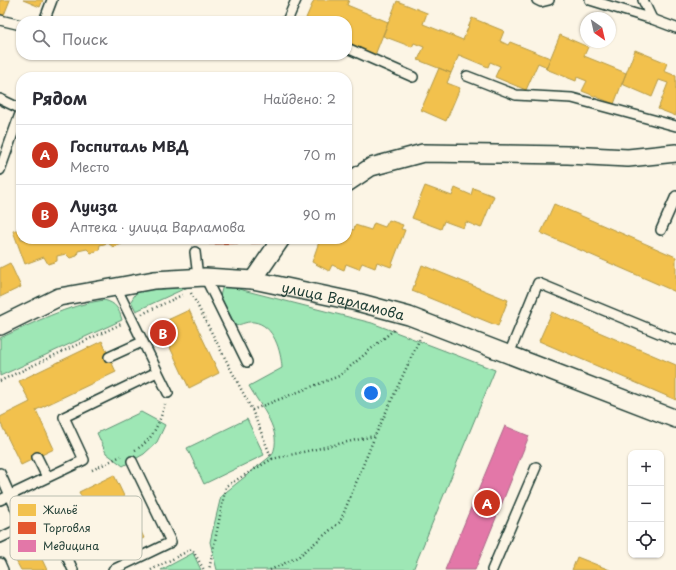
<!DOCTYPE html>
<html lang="ru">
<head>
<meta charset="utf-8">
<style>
	:root { --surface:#fff; --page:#f2f2f3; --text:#2b2b33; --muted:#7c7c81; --line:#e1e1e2; --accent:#c8321e }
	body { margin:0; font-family:"Playpen Sans",sans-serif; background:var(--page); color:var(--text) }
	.controls { position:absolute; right:12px; bottom:12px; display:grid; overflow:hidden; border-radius:8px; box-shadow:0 1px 3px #0004 }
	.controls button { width:36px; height:36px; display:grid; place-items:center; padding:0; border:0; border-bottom:1px solid var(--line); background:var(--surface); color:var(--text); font:20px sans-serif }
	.compass { position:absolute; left:580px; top:12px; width:36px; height:36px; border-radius:50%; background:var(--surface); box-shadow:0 1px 3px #0004; rotate:146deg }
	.you { position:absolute; left:371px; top:393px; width:14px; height:14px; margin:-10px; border:3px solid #fff; border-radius:50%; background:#1a73e8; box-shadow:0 0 0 6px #1a73e833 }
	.badge { display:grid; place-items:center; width:26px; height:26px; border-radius:50%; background:var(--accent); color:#fff; font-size:13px; font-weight:700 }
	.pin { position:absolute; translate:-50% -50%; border:2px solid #fff; box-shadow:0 1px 4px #0006 }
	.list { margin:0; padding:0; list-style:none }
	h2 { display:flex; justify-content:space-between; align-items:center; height:52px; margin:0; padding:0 16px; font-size:17px }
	h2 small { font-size:13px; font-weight:400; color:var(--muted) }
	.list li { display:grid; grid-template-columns:26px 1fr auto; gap:12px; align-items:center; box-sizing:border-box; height:60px; padding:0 16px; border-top:1px solid var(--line) }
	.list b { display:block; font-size:15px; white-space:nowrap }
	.list p { margin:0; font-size:13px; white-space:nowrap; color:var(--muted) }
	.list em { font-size:13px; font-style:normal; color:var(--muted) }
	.icon { flex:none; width:22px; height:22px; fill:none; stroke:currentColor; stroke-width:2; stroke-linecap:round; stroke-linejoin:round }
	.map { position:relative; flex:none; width:676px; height:570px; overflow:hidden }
	.search { position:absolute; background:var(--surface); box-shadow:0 1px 3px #0004; left:16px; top:16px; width:336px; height:44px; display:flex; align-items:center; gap:10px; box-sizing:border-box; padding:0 14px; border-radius:16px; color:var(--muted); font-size:15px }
	.panel { position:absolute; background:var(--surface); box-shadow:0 1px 3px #0004; left:16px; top:72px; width:336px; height:172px; border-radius:16px }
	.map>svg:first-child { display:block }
	.green { fill:#9ee7b5; stroke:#5e9274 }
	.homes { fill:#f2c14e; stroke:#b39946 }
	.shops { fill:#e4572e; stroke:#a94f30 }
	.health { fill:#e377a8; stroke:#a86685 }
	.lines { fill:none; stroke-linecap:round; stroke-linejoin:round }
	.service-casing { stroke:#1f3d34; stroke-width:12 }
	.minor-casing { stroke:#1f3d34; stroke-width:20 }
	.path { stroke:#1f3d34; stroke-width:2.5; stroke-dasharray:1 3; stroke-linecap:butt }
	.service { stroke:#fcf5e5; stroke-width:9 }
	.minor { stroke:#fcf5e5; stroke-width:17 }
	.labels { text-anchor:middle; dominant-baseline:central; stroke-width:4; stroke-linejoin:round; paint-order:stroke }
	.street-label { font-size:14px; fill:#1f3d34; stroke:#fcf5e5 }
	.key { fill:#fcf5e5; stroke:#babeb0; stroke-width:1 }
	.key-label { font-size:11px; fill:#1f3d34 }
</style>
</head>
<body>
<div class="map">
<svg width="676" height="570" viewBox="0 0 676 570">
	<rect width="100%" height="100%" fill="#fcf5e5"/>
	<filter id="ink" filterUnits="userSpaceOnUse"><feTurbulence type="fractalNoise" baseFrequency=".025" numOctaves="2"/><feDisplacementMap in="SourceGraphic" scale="8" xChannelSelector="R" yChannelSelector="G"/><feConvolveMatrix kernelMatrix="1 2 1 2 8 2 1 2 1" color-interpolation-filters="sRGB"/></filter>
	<g filter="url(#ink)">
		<path class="green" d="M223,285L372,323L495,370L413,570H217L210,542L221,496L272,455C284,432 260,406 249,386L282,368C281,351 274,325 254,322C249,321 241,324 236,326L220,296Z
			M188,287L136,311L131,301L136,293L140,290Z
			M104,300C116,303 119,309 122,320L0,376V338C34,323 67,305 104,300Z
			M141,412L165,425L157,442L144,454L123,466L106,453L97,433Z
			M247,419L264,455L204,484L187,448Z
			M193,553L201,570H161Z"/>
		<path class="homes" d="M0,0H10L4,15L0,14Z
			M23,0H43L40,7Z
			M314,0H349L347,5L388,22L375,55L347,43V21H313L306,18Z
			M397,1L427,13L423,24L463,40L472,18L504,31L500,41L508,45L510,42L550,58L546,69L545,66L538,63L526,90L495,77L500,66L490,62L488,67L459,55L451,73L418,60L424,47L414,43L412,47L383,36Z
			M560,35L588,47L584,56L626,73L614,104L582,91L587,81L577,77L576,81L546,69Z
			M635,50L667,63L664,71L676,76V116L658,109L668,83L659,80L652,97L622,84Z
			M439,68L451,73L447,83L460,88L446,121L421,110Z
			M425,186L452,196L455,188L471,195L473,188L494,196L481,228L466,222L463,228L444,221L441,229L412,218Z
			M554,204L676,257V292L541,233Z
			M389,220L403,225L401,229L405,230L391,267L377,262L375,268L362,263L359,269L346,264L344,270L332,265L329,271L312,262L320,239H347V228L354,230L355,225L371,230L374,223L385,227Z
			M21,228V239H123L122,244L113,247L108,243L100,245L99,250L91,253L87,249L78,251L77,256L70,258L66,254L57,256V261L48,264L44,257L25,264L13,231Z
			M10,263L21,287L0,297V268Z
			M422,265L508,300L498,326L412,291Z
			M189,310L219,373L189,388L159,324Z
			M552,312L676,365V400L539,341Z
			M102,341L116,372L36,410L54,449L21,465L0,422V417L30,402L19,381Z
			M114,475L144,538L109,554L79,492Z
			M38,551L47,570H21L16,561Z
			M577,557L610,570H572Z"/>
		<path class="shops" d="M209,239H262L261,243L209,244Z"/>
		<path class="health" d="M505,426L529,436L475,570H445Z"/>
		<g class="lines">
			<defs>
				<path id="service" d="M537,0L541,2L549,0
					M590,0L652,19L676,28
					M643,0L652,19
					M0,20L21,25
					M44,21L52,0
					M287,21L296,0
					M347,48L413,77
					M467,76L516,95L572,98L676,126
					M0,99L21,109
					M0,170L21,111
					M661,230L676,196
					M195,252L198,277
					M205,277L247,362
					M116,287L168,393
					M509,354L538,283L676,340
					M109,357L142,342
					M37,457L47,477
					M0,473L24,527
					M0,500L84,460L64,417L157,372
					M0,538L48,515L73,570
					M0,563L3,570
					M113,570L171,542L132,461
					M492,570L536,467"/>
				<g id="minor">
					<path d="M347,183L371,167L423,153L568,155L628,158L676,153"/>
					<path d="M253,280L281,239"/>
					<path id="s1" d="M0,326L59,297L116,287L154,280L205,277L253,280L357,302L409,316L676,419"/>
				</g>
			</defs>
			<use href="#service" class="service-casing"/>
			<use href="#minor" class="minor-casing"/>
			<path class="path" d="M191,293L252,410L272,459L226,486L209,570
				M142,314L182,295
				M0,381L121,324
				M252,410L339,376L396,328
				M135,450C153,441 160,421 165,404
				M272,459L374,436
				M92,470L121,456
				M151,570L192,549L204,570
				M270,570L298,557L340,522L375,436L421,336"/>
			<use href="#service" class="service"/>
			<use href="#minor" class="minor"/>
		</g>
	</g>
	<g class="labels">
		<g class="street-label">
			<text stroke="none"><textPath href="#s1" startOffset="354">улица Варламова</textPath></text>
		</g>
	</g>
	<rect x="10" y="496" width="132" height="64" rx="6" class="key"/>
	<rect x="18" y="504" width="18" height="12" fill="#f2c14e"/>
	<rect x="18" y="522" width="18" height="12" fill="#e4572e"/>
	<rect x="18" y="540" width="18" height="12" fill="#e377a8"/>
	<g class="key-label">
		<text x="43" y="514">Жильё</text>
		<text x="43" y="532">Торговля</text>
		<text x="43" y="550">Медицина</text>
	</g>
</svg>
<div class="controls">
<button>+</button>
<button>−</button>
<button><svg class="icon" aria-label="locate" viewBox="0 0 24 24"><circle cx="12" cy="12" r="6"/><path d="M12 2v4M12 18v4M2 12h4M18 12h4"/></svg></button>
</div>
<svg class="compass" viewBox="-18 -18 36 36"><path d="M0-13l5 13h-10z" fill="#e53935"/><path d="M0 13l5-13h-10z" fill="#7c7c81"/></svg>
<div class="you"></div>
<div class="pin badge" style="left:487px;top:503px">A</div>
<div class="pin badge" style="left:163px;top:333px">B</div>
<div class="search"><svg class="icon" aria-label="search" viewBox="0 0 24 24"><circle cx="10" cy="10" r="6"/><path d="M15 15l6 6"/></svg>Поиск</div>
<section class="panel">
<h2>Рядом<small>Найдено: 2</small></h2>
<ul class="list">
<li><span class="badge">A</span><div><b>Госпиталь МВД</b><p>Место</p></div><em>70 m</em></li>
<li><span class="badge">B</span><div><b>Луиза</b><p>Аптека · улица Варламова</p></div><em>90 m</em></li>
</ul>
</section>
</div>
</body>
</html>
